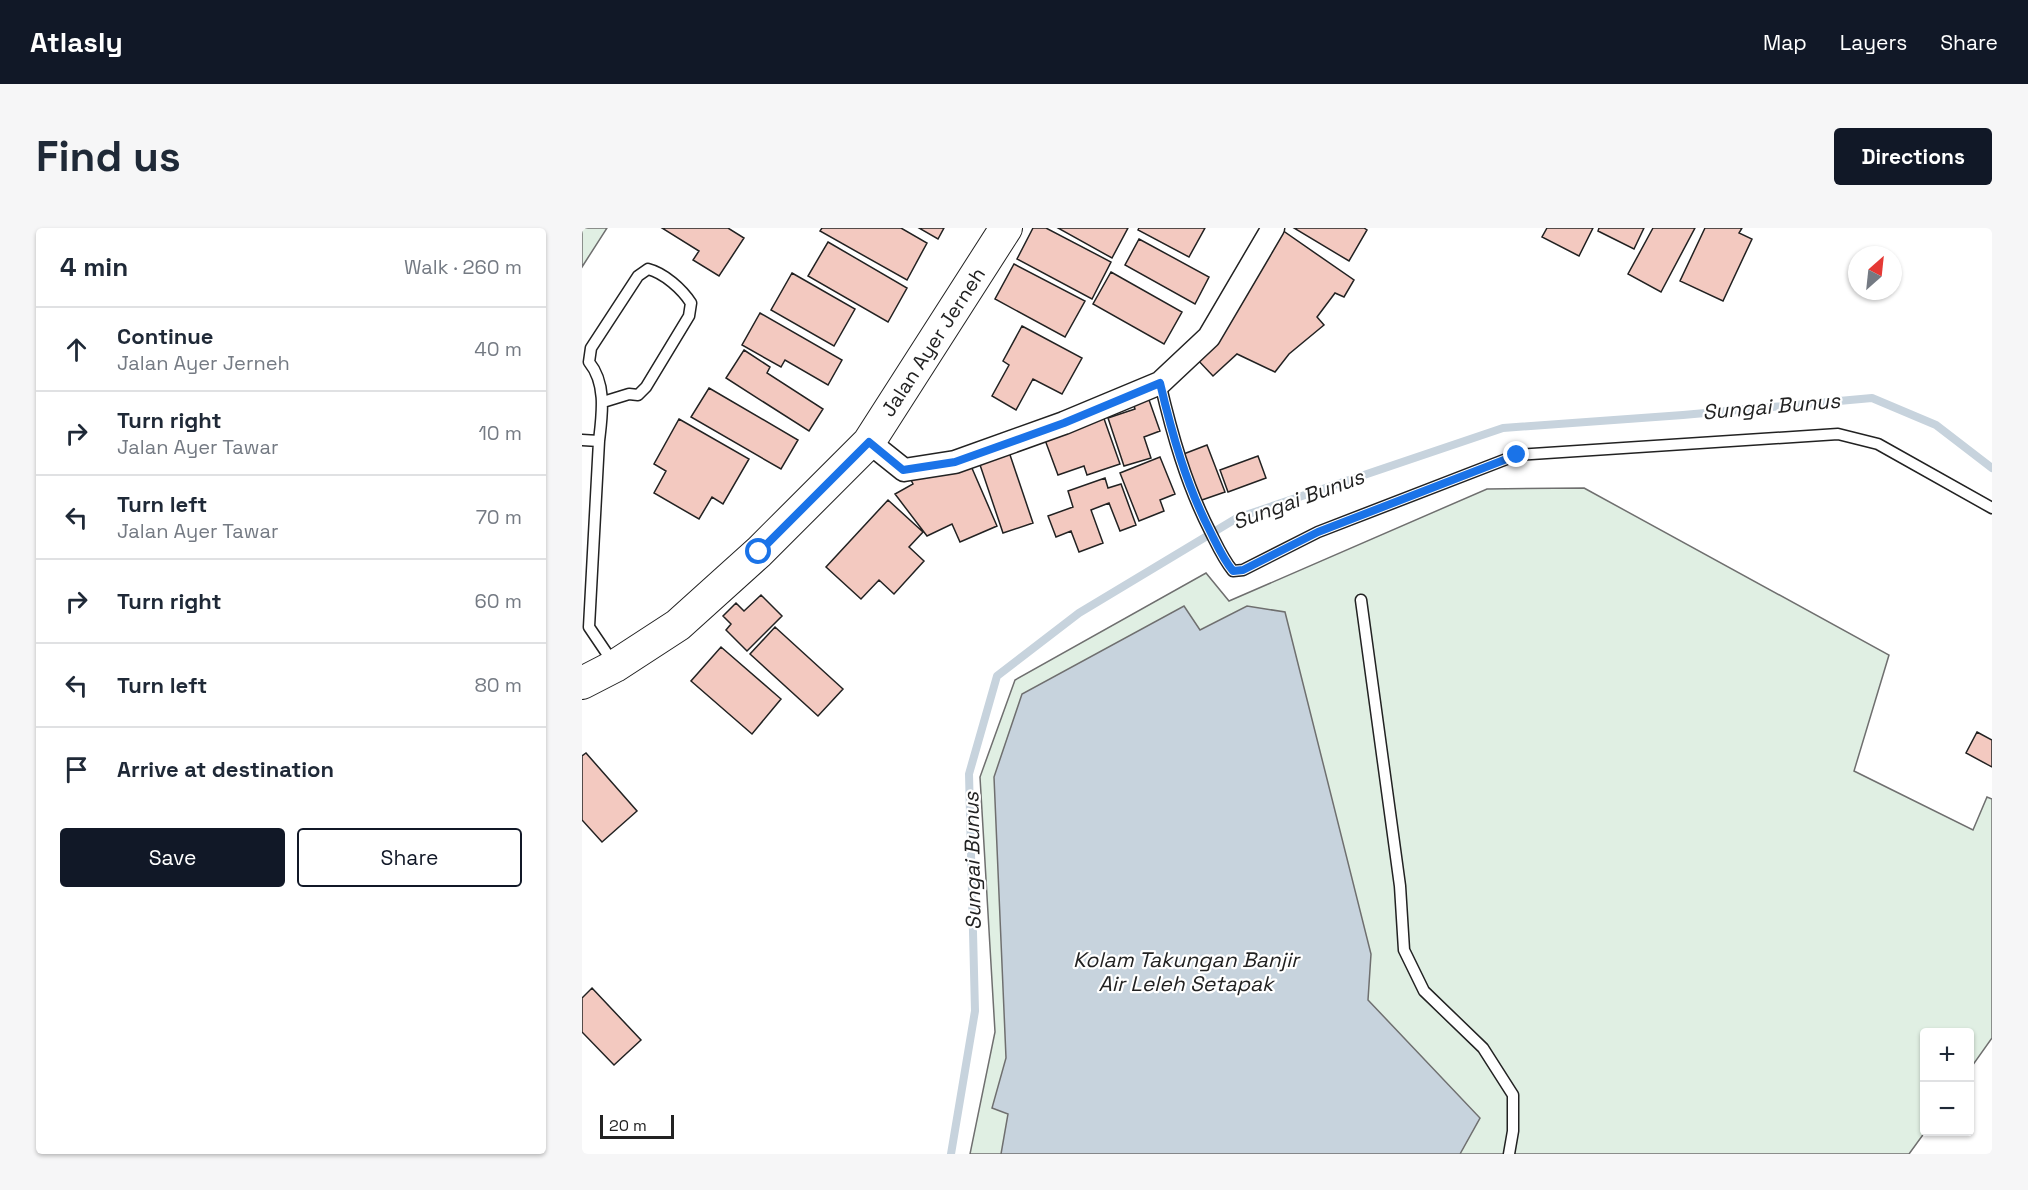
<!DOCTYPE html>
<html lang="en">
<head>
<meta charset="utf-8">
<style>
	:root { --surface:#fff; --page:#f6f6f7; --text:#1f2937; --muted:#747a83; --line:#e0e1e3; --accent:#111827 }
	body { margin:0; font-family:"Space Grotesk",sans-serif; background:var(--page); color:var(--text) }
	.controls { position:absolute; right:18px; bottom:18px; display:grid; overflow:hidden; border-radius:6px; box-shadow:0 2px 4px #0004 }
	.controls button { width:54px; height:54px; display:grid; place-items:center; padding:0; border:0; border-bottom:2px solid var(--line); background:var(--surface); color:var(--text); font:30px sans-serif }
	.compass { position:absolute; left:1266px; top:18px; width:54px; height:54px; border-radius:50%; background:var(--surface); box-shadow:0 2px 4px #0004; rotate:27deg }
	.scale { position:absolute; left:18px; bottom:15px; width:74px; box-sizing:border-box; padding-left:6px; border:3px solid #222; border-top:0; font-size:16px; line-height:21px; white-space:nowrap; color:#222; -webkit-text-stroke:4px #fff; paint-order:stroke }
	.stop { position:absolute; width:18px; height:18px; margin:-14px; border:4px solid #1a73e8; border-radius:50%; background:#fff }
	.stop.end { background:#1a73e8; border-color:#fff; box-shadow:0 2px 6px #0008 }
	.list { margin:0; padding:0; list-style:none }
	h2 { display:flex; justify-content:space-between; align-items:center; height:78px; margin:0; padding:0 24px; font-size:26px }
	h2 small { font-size:20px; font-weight:400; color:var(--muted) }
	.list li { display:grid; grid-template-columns:39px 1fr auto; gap:18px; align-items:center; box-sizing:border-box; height:84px; padding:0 24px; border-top:2px solid var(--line) }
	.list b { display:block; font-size:22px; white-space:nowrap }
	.list p { margin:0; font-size:20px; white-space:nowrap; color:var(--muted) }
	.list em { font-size:20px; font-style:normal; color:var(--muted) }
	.actions { display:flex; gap:12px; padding:18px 24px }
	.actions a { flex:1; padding:14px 0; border:2px solid var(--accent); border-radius:6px; text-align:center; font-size:21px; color:var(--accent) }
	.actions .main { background:var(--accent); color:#fff }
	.icon { flex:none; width:33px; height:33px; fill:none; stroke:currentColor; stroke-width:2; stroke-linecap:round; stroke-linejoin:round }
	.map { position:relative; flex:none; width:1410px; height:926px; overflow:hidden; border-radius:6px }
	header { display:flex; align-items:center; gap:36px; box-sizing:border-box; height:84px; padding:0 30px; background:var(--accent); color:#fff }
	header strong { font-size:28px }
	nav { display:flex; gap:33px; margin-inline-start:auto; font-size:21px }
	.intro { display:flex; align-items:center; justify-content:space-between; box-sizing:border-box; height:144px; padding:0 36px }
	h1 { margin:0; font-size:42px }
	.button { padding:15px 27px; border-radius:6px; background:var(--accent); color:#fff; font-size:21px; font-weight:700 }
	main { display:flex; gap:36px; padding:0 36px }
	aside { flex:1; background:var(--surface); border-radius:6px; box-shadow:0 2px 4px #0004 }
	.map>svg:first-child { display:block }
	.green { fill:#e0efe3; stroke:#6f6f6f; stroke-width:1.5 }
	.water { fill:#c7d3dd; stroke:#6f6f6f; stroke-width:1.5 }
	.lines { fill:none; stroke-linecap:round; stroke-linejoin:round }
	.stream { stroke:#c7d3dd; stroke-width:8 }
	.building { fill:#f3c9c0; stroke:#222; stroke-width:1.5 }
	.lane-casing { stroke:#222; stroke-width:13 }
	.street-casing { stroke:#222; stroke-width:25 }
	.secondary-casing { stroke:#222; stroke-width:34 }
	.lane { stroke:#fff; stroke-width:10 }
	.street { stroke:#fff; stroke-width:22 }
	.secondary { stroke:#fff; stroke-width:32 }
	.route { stroke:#1a73e8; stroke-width:8 }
	.labels { text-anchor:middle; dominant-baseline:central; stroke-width:4.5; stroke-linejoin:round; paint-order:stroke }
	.street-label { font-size:20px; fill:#222; stroke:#fff }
	.water-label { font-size:21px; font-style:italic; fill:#222; stroke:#fff }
</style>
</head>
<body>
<header>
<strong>Atlasly</strong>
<nav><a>Map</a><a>Layers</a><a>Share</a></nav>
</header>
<div class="intro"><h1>Find us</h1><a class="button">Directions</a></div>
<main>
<aside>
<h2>4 min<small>Walk · 260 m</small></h2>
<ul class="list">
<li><svg class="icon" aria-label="ahead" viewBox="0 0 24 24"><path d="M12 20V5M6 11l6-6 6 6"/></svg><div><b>Continue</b><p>Jalan Ayer Jerneh</p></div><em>40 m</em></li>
<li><svg class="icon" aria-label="right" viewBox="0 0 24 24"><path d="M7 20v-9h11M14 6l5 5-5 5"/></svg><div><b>Turn right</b><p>Jalan Ayer Tawar</p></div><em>10 m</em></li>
<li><svg class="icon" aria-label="left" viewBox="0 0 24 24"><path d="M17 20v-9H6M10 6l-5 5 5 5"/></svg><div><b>Turn left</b><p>Jalan Ayer Tawar</p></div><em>70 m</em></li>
<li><svg class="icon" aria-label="right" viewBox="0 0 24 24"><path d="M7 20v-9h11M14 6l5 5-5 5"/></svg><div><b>Turn right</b></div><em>60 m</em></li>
<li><svg class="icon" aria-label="left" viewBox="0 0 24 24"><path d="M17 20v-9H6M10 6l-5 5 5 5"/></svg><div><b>Turn left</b></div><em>80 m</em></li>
<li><svg class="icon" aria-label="arrive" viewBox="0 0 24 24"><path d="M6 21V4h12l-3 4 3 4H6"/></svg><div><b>Arrive at destination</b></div></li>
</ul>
<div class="actions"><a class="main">Save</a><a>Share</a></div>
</aside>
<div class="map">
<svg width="1410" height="926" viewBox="0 0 1410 926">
	<rect width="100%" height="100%" fill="#fff"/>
	<path class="green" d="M0,0H25L0,39Z
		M1002,260L1307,427L1272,543L1391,602L1405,569L1410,571V810L1388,841V804H1342L1343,904L1327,926H388L413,804L398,549L433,452L624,345L647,373L905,261Z"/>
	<path class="water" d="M602,378L618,402L665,378L703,384L789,726L786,772L898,890L878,926H419L426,886L410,880L424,830L412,549L440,466Z"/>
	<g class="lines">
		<path class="stream" d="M369,926L393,783L387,546L415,448L497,385L655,290L921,200L1101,187L1290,170L1354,197L1410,240"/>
	</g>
	<path class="building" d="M80,0H146L162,10L137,48L111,32L117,23Z
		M240,0H319L345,15L325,52L238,3Z
		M337,0H362L356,11Z
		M451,0H464L529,34L510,71L435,31Z
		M476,0H546L530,30Z
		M557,0H623L607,29L556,2Z
		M697,0L772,52L762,69L753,65L735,89L742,97L707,126L693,144L655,126L631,148L612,128Z
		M712,0H782L785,2L767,33Z
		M965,0H1011L997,28L960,9Z
		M1017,0H1062L1052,21L1016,3Z
		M1071,0H1113L1079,64L1046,46Z
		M1123,0H1160L1157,5L1170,11L1141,73L1098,53Z
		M557,11L627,49L613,76L543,37Z
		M246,14L325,60L306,94L226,48Z
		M432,36L503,73L483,109L413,71Z
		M529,44L600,84L582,116L511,76Z
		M210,45L273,81L252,118L189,82Z
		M178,85L260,132L246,157L203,132L199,139L160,117Z
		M440,98L500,130L480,166L451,151L434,182L410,168L427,137L421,133Z
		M162,122L188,139L185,145L241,181L227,203L144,150Z
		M127,160L216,212L199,241L109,189Z
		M566,169L578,203L562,209L569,230L542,238L526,190L553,181L551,174Z
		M520,185L538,236L505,247L502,238L476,247L463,212Z
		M97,191L167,231L141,276L130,269L117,291L72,265L84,243L72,236Z
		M625,217L643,264L617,273L599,227Z
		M425,218L451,295L421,305L395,228Z
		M676,228L684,250L646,264L638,242Z
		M578,229L593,266L578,272L582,283L557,293L538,245Z
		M386,231L415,298L378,314L370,296L345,308L313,266L331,256L328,250Z
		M523,250L526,260L539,256L554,297L538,303L527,275L509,282L521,315L497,324L489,303L474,309L466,288L491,279L486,263Z
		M306,272L341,304L327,319L342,333L312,366L297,352L279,371L244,339Z
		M179,367L200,388L165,423L144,402L149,396L141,388L154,375L162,383Z
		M193,399L261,461L236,488L168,426Z
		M139,419L199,471L170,506L109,453Z
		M1395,504L1410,512V539L1384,525Z
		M4,525L55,583L20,614L0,592V528Z
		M10,760L59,812L32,837L0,804V770Z"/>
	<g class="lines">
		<defs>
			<path id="lane" d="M578,155C590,206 604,256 628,303C635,317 641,331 651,343L661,342L736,304L935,227L1256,206L1296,216L1410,280
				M0,212L17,213C20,187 25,156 7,134L9,120L56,48L66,41C82,45 100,61 109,75L107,88L64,159L56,167L47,166L21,174
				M17,213L7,399L32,436
				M779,372L818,658L822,722L842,763L901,820L931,867V903L927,926"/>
			<path id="street" d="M287,214L322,242L373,234L482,195L578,155L627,109L691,0"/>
			<path id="secondary" d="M0,455L33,438L96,397L177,324L287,214L424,0"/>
		</defs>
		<use href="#lane" class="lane-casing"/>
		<use href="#street" class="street-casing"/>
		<use href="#secondary" class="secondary-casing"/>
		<use href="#lane" class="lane"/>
		<use href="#street" class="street"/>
		<use href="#secondary" class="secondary"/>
	</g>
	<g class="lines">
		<path class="route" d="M177,324L287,214L321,242L373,234L482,195L578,155C590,206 604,256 628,303C635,317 641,331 651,343L661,342L736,304L935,227"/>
	</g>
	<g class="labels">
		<g class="street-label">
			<text transform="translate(351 114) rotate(-57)">Jalan Ayer Jerneh</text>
		</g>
		<g class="water-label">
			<text transform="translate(1189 178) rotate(-5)">Sungai Bunus</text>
			<text transform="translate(716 271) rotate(-20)">Sungai Bunus</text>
			<text transform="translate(390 633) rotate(-91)">Sungai Bunus</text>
			<text x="604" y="731">Kolam Takungan Banjir<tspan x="604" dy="24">Air Leleh Setapak</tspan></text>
		</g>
	</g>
</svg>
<div class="controls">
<button>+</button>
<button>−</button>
</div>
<svg class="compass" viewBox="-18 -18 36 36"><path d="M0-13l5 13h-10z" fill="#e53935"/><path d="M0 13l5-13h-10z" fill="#747a83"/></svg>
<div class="scale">20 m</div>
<div class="stop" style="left:177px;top:324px"></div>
<div class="stop end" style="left:935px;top:227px"></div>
</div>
</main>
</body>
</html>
